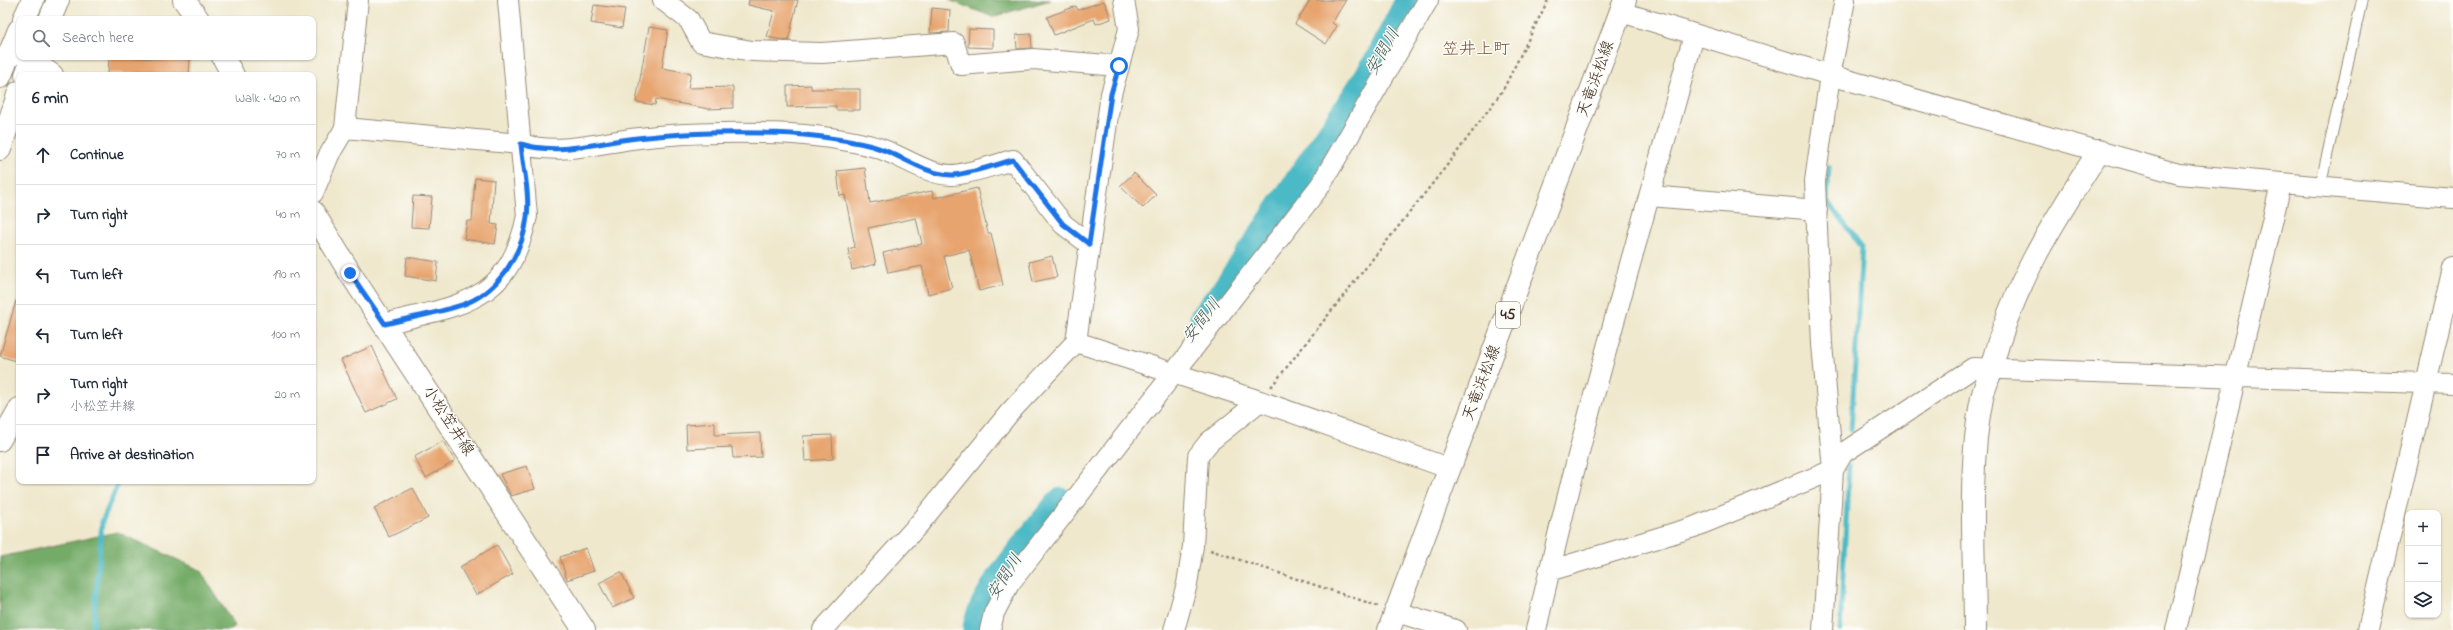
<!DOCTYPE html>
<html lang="en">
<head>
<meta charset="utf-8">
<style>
	:root { --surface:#fff; --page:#f2f2f3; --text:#1f2937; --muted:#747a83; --line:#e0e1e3 }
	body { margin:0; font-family:"Indie Flower","Klee One",sans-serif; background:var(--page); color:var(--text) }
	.controls { position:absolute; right:12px; bottom:12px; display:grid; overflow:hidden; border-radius:8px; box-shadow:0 1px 3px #0004 }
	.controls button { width:36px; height:36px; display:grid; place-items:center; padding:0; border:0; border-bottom:1px solid var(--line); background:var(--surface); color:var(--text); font:20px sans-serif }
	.stop { position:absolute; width:12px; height:12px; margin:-9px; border:3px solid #1a73e8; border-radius:50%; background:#fff }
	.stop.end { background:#1a73e8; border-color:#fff; box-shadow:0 1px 4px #0008 }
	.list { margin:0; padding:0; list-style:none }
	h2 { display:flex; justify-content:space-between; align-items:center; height:52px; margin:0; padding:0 16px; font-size:17px }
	h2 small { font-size:13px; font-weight:400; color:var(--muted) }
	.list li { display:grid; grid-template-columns:26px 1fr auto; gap:12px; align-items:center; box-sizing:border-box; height:60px; padding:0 16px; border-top:1px solid var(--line) }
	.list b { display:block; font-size:15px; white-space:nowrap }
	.list p { margin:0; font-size:13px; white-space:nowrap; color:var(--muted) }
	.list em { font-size:13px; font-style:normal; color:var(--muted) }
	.icon { flex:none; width:22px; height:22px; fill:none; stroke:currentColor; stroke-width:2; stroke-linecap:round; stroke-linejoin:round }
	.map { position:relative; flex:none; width:2453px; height:630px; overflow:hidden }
	.search { position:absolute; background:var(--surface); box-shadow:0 1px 3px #0004; left:16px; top:16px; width:300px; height:44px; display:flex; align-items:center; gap:10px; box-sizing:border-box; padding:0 14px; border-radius:8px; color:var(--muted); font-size:15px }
	.panel { position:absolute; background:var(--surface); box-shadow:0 1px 3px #0004; left:16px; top:72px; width:300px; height:412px; border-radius:8px }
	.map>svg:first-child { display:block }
	.forest { fill:#75ab68; stroke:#586a43 }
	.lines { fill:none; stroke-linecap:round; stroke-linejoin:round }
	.stream { stroke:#4cb9c6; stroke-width:5 }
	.river { stroke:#4cb9c6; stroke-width:31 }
	.building { fill:#e7a46e }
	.lane-casing { stroke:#958976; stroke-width:12 }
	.street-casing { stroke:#958976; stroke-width:22 }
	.secondary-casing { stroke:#958976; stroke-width:24 }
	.primary-casing { stroke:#958976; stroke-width:24 }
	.path { stroke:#958976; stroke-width:2.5; stroke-dasharray:3 3; stroke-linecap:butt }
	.lane { stroke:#fff; stroke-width:10 }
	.street { stroke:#fff; stroke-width:20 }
	.secondary { stroke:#fff; stroke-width:22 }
	.primary { stroke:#fff; stroke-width:22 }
	.route { stroke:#1a73e8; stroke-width:5 }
	.labels { text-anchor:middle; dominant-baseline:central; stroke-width:3; stroke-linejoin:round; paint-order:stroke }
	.shield { fill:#fdfcf7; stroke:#75695f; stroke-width:1 }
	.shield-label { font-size:15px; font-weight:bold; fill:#3b2a1e }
	.street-label { font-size:16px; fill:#3b2a1e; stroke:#fdfcf7 }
	.neighbourhood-label { font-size:17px; fill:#77553a; stroke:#fdfcf7 }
	.water-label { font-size:17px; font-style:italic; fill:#415c59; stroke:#fdfcf7 }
</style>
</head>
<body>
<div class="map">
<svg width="2453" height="630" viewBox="0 0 2453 630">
	<rect width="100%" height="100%" fill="#fdfcf7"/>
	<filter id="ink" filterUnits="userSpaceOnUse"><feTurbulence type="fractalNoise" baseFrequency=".025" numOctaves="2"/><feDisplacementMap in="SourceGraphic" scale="8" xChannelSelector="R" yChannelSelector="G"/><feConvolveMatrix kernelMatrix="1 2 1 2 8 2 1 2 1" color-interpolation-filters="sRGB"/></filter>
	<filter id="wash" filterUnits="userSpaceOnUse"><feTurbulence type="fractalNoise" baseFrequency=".012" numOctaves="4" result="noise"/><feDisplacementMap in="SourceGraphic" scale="16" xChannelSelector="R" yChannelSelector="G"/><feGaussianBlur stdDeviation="0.9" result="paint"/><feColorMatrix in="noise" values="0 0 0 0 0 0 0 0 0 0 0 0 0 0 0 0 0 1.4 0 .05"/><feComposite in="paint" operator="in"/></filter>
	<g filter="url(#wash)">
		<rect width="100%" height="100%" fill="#efe8cd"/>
		<path class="forest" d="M949,0H1050L993,17Z
			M117,532L200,570L235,626L230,630H0V557Z"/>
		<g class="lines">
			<path class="stream" d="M1829,167L1827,201L1862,247L1851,431
				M93,630L102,522L119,481
				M1840,630L1849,466"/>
			<path class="river" d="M1205,318L1227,290L1360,92L1380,60L1411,0
				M978,630C978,599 1041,529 1061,503"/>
		</g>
		<g id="blocks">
			<path class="building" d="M749,0H798L788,41L767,37L774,11L748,5Z
				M1310,0H1346L1332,23L1337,26L1326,44L1295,24Z
				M1104,1L1111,19L1096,24L1094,19L1054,35L1047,17L1076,6L1078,10Z
				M594,5L625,9L622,28L591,23Z
				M932,8L950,10L949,32L930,33Z
				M649,27L668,30L662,68L691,73L688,88L733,87V108L709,109L656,99L655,105L636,102Z
				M969,29L993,30V48L968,47Z
				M1031,34L1032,48L1017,49L1016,35Z
				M109,57L190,59L189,75L108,73Z
				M811,85V89H860V110H836V106L787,107V86Z
				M865,168L870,203L932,191L934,198L977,188L988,233H991L1003,285L979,291L969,250L944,256L952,288L928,294L922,266L888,273L883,253L922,244L916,218L868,228L876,264L852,270L848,249L855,247L845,195L840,196L837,171Z
				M1134,173L1156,195L1143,208L1120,186Z
				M475,178L494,180L491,224L498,225L495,244L464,239L467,221H472Z
				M413,196L432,197L429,228L411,227Z
				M1052,256L1057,277L1033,282L1029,262Z
				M407,257L438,262L436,281L405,276Z
				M16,301L19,302V362L0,356Z
				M372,346L397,399L366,413L341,360Z
				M715,423V435L760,433L761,457L733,458L732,447L687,449L686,425Z
				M832,435L833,459L805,461L803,436Z
				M443,441L455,461L426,478L414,457Z
				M527,466L535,489L511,496L500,474Z
				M413,488L428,518L389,537L374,508Z
				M497,545L513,574L476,595L460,567Z
				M586,548L594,571L567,580L560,557Z
				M621,572L634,598L612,608L599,583Z"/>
		</g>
	</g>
	<g filter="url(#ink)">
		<use href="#blocks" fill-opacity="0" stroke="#958976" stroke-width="1"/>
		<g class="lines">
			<defs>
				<path id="lane" d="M2320,187L2362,0"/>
				<path id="street" d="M663,0L689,20L701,42L752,51L822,53L954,43L961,65L1033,59L1119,66L1111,94L1076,342L1010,412L919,524L823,630
					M1621,12L1830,75L2179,174L2453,198
					M1119,66L1129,29L1124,0
					M345,128L521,144C557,155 595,144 631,139C675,133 720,132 764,133C798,133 840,138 872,146C899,153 923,174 951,175C966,175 997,164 1013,160L1063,224L1089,244
					M313,193L329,155L345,128L358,0
					M1650,196L1817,210
					M385,324C460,304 508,305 527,216L508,0
					M1076,342L1260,401L1448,468
					M0,441L19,408
					M1549,571L1694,527L1833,470L1843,453L1973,368L2453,384
					M1396,612L1456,630
					M990,630L994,613L1009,584L1320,186L1428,0
					M1174,630L1187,584L1193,546L1198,456L1209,442L1260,401
					M1536,630C1580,430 1640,233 1694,35
					M1823,630L1833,470L1822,344L1815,181L1830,75L1845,0
					M2176,630L2281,184
					M2368,630L2453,268"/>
				<path id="secondary" d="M184,0L198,19
					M26,57L52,75
					M223,57L233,75
					M313,212L350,273L584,630
					M1975,630C1975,555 1967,471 1982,398C1984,388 1989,378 1991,369C2012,286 2053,222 2099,151"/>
				<path id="primary" d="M24,19L33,0
					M50,19L58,0
					M26,75L33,57
					M0,77L19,30
					M0,149L19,92
					M1389,630L1625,0"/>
			</defs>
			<use href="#lane" class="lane-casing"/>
			<use href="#street" class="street-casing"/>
			<use href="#secondary" class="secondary-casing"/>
			<use href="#primary" class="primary-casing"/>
			<path class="path" d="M1271,387L1452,159L1503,90L1548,0
				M1210,550L1378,606"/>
			<use href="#lane" class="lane"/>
			<use href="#street" class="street"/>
			<use href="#secondary" class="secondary"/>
			<use href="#primary" class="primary"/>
		</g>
	</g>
	<g class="lines" filter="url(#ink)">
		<path class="route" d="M350,273L385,324C412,317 441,313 467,303C500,289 523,252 527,217C530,194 523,167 521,144C559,156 599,142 637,138C679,133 722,132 764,133C798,133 840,138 872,146C899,153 923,174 951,175C966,175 997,164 1013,160L1063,224L1089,244L1111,94L1119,66"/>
	</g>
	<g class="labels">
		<rect class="shield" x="1496" y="302" width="24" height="26" rx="3"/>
		<g class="shield-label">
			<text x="1508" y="315">45</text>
		</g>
		<g class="street-label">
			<text transform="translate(1596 79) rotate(-70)">天竜浜松線</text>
			<text transform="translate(1482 383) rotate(-69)">天竜浜松線</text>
			<text transform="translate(448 421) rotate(57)">小松笠井線</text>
		</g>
		<g class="neighbourhood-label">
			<text x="1476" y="49">笠井上町</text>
		</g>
		<g class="water-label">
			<text transform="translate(1383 52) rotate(-60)">安間川</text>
			<text transform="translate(1202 321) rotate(-52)">安間川</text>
			<text transform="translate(1005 577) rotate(-58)">安間川</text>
		</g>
	</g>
</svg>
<div class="controls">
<button>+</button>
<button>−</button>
<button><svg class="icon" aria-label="layers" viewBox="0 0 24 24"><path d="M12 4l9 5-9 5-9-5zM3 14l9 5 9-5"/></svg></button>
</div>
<div class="stop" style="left:1119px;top:66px"></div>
<div class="stop end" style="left:350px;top:273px"></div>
<div class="search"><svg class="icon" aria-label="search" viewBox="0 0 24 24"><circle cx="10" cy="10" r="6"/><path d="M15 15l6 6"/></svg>Search here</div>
<section class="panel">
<h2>6 min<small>Walk · 420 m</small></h2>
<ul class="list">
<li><svg class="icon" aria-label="ahead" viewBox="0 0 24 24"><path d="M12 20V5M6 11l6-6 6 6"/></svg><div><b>Continue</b></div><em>70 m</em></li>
<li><svg class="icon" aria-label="right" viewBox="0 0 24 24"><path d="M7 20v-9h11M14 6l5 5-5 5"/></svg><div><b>Turn right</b></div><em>40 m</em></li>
<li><svg class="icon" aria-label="left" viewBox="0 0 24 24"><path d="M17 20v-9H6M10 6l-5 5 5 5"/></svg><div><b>Turn left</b></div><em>190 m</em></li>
<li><svg class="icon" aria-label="left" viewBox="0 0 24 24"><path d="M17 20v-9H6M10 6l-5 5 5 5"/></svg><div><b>Turn left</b></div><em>100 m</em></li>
<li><svg class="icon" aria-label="right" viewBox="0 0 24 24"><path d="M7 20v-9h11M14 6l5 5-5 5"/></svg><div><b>Turn right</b><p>小松笠井線</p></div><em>20 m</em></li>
<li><svg class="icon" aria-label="arrive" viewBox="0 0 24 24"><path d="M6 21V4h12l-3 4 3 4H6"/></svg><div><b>Arrive at destination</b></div></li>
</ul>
</section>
</div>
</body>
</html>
